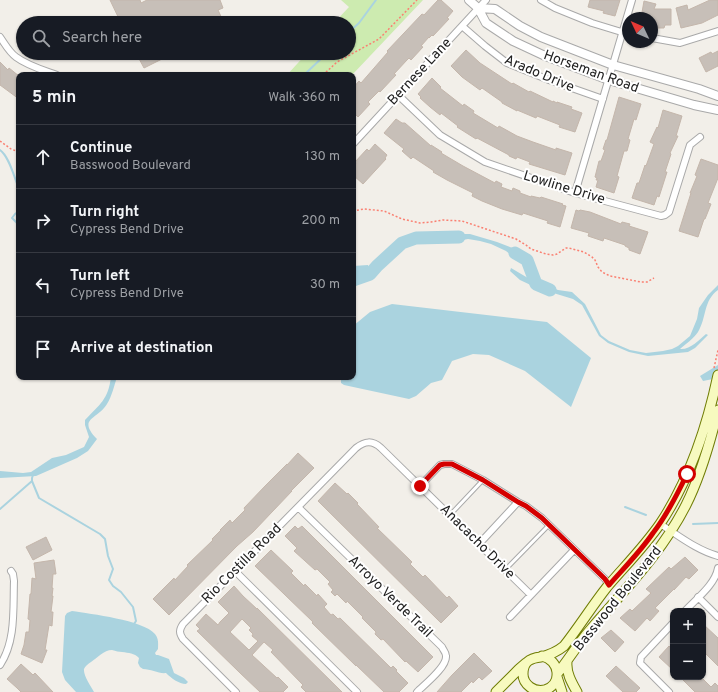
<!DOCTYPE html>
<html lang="en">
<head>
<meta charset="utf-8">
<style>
	:root { --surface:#171b24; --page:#242831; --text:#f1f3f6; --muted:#9ea1a6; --line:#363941 }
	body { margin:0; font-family:Overpass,sans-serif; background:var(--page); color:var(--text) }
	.controls { position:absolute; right:12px; bottom:12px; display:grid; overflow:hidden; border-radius:8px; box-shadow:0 1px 3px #0004 }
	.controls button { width:36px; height:36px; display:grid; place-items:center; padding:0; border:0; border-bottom:1px solid var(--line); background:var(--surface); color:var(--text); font:20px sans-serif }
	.compass { position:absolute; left:622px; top:12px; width:36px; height:36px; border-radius:50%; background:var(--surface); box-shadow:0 1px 3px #0004; rotate:314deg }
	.stop { position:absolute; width:12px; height:12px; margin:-9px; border:3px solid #d40000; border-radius:50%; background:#fff }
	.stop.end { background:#d40000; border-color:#fff; box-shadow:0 1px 4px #0008 }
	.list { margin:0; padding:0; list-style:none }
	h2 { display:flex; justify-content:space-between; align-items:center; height:52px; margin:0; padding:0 16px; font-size:17px }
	h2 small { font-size:13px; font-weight:400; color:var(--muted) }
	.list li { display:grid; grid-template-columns:26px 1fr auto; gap:12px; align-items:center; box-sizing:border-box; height:64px; padding:0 16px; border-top:1px solid var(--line) }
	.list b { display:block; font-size:15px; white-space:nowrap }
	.list p { margin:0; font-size:13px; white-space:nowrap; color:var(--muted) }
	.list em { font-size:13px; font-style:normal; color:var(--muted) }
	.icon { flex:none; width:22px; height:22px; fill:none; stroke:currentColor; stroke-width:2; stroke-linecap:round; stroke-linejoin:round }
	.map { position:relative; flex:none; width:718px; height:692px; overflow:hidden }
	.search { position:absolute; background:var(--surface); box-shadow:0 1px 3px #0004; left:16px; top:16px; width:340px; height:44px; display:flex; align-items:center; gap:10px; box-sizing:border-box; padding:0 14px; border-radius:22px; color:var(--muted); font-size:15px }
	.panel { position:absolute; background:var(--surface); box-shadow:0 1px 3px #0004; left:16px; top:72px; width:340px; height:308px; border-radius:8px }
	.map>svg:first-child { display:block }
	.grass { fill:#cdebb0 }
	.water { fill:#aad3df }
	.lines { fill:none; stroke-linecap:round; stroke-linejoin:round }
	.stream { stroke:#aad3df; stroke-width:2 }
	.river { stroke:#aad3df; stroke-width:13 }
	.building { fill:#c7bfb8; stroke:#c4b6ab; fill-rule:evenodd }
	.service-casing { stroke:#a9a9a9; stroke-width:5 }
	.minor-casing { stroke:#a9a9a9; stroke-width:8 }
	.tertiary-casing { stroke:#a9a9a9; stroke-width:10 }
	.secondary-casing { stroke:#707d05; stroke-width:11 }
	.path { stroke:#fa8072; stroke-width:1.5; stroke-dasharray:2 2; stroke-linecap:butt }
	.service { stroke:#fff; stroke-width:3 }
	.minor { stroke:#fff; stroke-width:6 }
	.tertiary { stroke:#fff; stroke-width:8 }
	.secondary { stroke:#f7fabf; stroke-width:9 }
	.route { stroke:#d40000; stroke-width:5 }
	.labels { text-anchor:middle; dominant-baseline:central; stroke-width:4; stroke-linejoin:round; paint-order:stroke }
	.street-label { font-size:14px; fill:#222; stroke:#fff }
</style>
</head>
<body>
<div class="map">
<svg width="718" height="692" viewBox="0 0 718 692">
	<rect width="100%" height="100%" fill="#f2efe9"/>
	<path class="grass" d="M341,0H423L352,75H287L307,53H349V23H334L349,7Z"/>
	<path class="water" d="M444,234H470L497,242L515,249L530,258L532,265L517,260L506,251L491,244L480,241L468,239L458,241L449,240L441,237Z
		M368,265L369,269C364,277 360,283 353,288V266Z
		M511,268L533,281L546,285L558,290L572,292L585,304L601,335L609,341L630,350L646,353L663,351L672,349L678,346L690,336L697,319L699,308L708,295L718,285V290C703,301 707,317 698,332C694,338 686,344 680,349C690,350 699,340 706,334L708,335L695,348L688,352L648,356L629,352L608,343L599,336L582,305L573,299L537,288L520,280L510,271Z
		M392,304L547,322L591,358L571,407L525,371L489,355L473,354L452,361L442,380L431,383L416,396L409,399L344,385L341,383V377H353V326L370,312Z
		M718,365V378L703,381L700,376Z
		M111,377H117C114,386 112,396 107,404C97,420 77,418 97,439L88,451L77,458L36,476L0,478V471L23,473L31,472L52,458L66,455L84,447L89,437L85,425V420C100,404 108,400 111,377Z
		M72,611C91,614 143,620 155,634C159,639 158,644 158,649L155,653L156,655H158L169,659L174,673L184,678L188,682L186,684C179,684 171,678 166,673C159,674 151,669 143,669L140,667L138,663L139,658C134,653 129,653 122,652C119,652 116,651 112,650C104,650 97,658 91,662C88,664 85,666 84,669C83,675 91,687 94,692H76L65,680L62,672L65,616L67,613Z"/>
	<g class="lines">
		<path class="stream" d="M349,32L359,23L376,0
			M304,75L327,53
			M0,150C9,156 14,177 18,186L19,187
			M19,211L15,214L12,218L19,225
			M32,481L39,498L100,534L105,539L108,556L113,569L109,580L113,586L121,592L133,607L136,621L134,624L132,625
			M625,507L646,515
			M0,509L32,481V478L33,475
			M693,524L718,523"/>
		<path class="river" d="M515,253L527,260L536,284L550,290
			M353,280L370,274L377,266L402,243L416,238L459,237"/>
	</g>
	<path class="building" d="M110,0H140L141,3L147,0H220L223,8L218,10L224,23H121Z
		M438,0H441L453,11L447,18L449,19L433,36L432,35L429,38V37L421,46L423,47L411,60L409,58L407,60L394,74L396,75L380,92L379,91L368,102L370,104L358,117L353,112V88L359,81L361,83L388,52L387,51L422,14L424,15Z
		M590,0H620L615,16L603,13L604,11L588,7Z
		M710,0H718V15L702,23L681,28L676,8L687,5L688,10Z
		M644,1L656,4L654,9H671V25H665L664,28H652V18H641Z
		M466,50L480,63L512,84L513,83L529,92L530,91L553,102V101L557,103V102L572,107L571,109L582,113L575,132L559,127L560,125L537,116L536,118L517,110V111L502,103V102L482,88L480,90L462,77L451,66Z
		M718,51V66L706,72L699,58L711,52L712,54Z
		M136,53H174L144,68Z
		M0,62L8,70L9,68L19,76V99L0,85Z
		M432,78L441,87L440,88L463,106L464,104L474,111L473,113L498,128L499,126L517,136L533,142L556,150V148L572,153L565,175L529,164L530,162L517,157L516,159L509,156V155L477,138L476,139L457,127L458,126L441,113L440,115L430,107L420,98L421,97L418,94Z
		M619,97L641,104L636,120L634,119L628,139L630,140L627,151H624L617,176L619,177L614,193L596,187L598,180H596L597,178L595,177L599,161H601L605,150L603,149L606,140H607Z
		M663,110L682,116L676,136H678L670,153L671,154L665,172H667L659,197L657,196L654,205L632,198L637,183H639L645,165L646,166L654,144L650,142L657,127L658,128Z
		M396,119L402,123H405L431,146V145L442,152L441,153L463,166L495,183L496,181L502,184L501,187L512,191L513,188L520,191V193L531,197V196L540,198L541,197L563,204L562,205L566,206L560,227L547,223L548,221L523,213L522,215L502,209L482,201L472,196L473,193L447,180L433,172L434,171L413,157L411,159L402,151L404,149L384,133Z
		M375,144L387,155L385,158L386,159L363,184L353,175V167L356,164L355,162L367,149L369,151Z
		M701,159L718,165V178L708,203L711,204L705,219H704L698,237L679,231L691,193H690L697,176L695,175Z
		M576,210L579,211L580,210L590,212L621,224L622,222L630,224L629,226L648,232L640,254L629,250V248L625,246V245L604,238L603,241L588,236L589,233L571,228Z
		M298,453L314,468L291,491H292L253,532L237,546L169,615L153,599L174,578L175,580L188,566L187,565L213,540L212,539L221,530H220L230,520L232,523L245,510L244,508L266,485L287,464V465Z
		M335,483L347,494L348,493L358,503L357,504L379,527L377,528L412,562L410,564L423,577L425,575L447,598L449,596L458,606L441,623L318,501Z
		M295,526L298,529L302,526L433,657L418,672L406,661L405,662L383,639L381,640L375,634L376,632L362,618L363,617L347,601L346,603L337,594L335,596L331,592L333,590L328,584L330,582L317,569L315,570L294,551L297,548L285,536Z
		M46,537L52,550L33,560L26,547Z
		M271,550L293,571L291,573L304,586L305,584L317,596L318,594L327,604L324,607L331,615L333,614L338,619L340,618L391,668L393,666L397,670L396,671L408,683L399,692H384L356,665V666L312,623L313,622L255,566Z
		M685,557L698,570L689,579L686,577L674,590V589L655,608L659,611L650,621L647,618L635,631L620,618L630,609L632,611L651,593L646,589L669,567L671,569Z
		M54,560L56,574H53L52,588H53L52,596H53L51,612H53L52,626L49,625L45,650H47L42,663L21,654L24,645L26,632H29L30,620L28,619L30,594H31L32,578L36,579L34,563Z
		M234,586L243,596L257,609V608L342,692H306L301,687L303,685L271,652L273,650L264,642L252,655L277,678L278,677L288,687L283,692H260L239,672L197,631L200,629L196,625L206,614L218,625L220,622L229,613L218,602ZM242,619L251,628L249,630L253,634L252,636L258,641L249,650L230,632Z
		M703,624L718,638V666L703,651Z
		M611,630L624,642L615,652L601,638Z
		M669,646L673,650V670L659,657Z
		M474,653L492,671L482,680L479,677L473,683L472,681L461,692H437L452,675Z
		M21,664L33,675L35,673L53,692H21L17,688L7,679Z
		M616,666L640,688L636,692H623L606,676Z
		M680,677H701L711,687L715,683L718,686V692H695Z"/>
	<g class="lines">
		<defs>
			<path id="service" d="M450,515L483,480
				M505,570L549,525"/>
			<path id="minor" d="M541,0L555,8L592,23L628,34
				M462,26L485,46L507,63L549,80L603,99
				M0,37C5,44 9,52 16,57C28,66 43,70 57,75
				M652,38L680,43L718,31
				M398,95L440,135L485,162L575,193L661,216L665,215L669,212L690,145L700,137
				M353,144L486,0
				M575,193L632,0
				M420,486L440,465L444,464H452L483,480L518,502L526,506L542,518L605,579L609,585
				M298,507L442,647C443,650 446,652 446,656C447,667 425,684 417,692
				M660,524C678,535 696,550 718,556
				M479,544L518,502
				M235,571L357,692
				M698,597L718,617
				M685,611C696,599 715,585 718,568
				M510,617L574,550
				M0,665C16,641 13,609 14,581L13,574L11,571
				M236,692L183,639C179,633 179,630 183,624L356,448C365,441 372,440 381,448L531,595
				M669,692L640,663L641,657L673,623"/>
			<path id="tertiary" d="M469,0L478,8L486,23L513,41L543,55L609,80L694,105L718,110
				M478,8L495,9L520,26L541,37L613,65L699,89L718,96"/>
			<path id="secondary" d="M542,656C560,660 563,684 545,690C540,691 534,690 530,687C526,684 523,679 523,674C523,661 531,658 541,657C549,655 558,651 564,646C579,627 592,606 607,587C625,566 644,547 660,524C690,479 707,427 718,375
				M567,662C566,673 572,683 577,692
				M557,674C568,660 578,644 590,630C625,589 661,554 686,505C701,475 710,443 718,410
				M557,677L562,692
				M496,692L519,669L526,663"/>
		</defs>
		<use href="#service" class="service-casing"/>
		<use href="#minor" class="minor-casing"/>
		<use href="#tertiary" class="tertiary-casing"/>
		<use href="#secondary" class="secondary-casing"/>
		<path class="path" d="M323,75L337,62L379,39L417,0
			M0,141L11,149L19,152
			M353,211L364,209L384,211L402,219L420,223L431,222L443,220L462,221L516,239L526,245L531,249L546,254L553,255L557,254L566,248H569L584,252L592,257L595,260L598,267L602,272L610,276L641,282H647L654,278
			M714,368L718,350"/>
		<use href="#service" class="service"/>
		<use href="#minor" class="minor"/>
		<use href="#tertiary" class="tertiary"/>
		<use href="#secondary" class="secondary"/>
	</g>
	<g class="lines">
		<path class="route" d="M420,486L440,465L444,464H452L483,480L518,502L526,506L542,518L605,579L609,585C624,568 640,552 653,533C667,515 677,495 687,474"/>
	</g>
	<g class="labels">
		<g class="street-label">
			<text transform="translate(420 72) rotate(-47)">Bernese Lane</text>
			<text transform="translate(591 72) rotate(20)">Horseman Road</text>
			<text transform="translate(539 74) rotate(23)">Arado Drive</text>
			<text transform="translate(564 188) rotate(17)">Lowline Drive</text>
			<text transform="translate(477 542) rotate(45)">Anacacho Drive</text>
			<text transform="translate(242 564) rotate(-45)">Rio Costilla Road</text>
			<text transform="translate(390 597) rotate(44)">Arroyo Verde Trail</text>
			<text transform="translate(618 599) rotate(-51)">Basswood Boulevard</text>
		</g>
	</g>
</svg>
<div class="controls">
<button>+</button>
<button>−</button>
</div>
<svg class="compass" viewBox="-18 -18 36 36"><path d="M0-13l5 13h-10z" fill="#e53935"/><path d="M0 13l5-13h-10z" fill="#9ea1a6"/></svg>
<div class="stop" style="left:687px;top:474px"></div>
<div class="stop end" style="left:420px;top:486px"></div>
<div class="search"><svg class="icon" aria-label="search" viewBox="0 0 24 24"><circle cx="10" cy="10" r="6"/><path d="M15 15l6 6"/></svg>Search here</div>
<section class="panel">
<h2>5 min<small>Walk · 360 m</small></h2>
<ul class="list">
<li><svg class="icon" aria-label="ahead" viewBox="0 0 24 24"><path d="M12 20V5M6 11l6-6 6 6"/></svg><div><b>Continue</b><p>Basswood Boulevard</p></div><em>130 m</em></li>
<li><svg class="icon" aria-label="right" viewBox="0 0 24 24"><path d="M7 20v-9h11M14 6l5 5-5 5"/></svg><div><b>Turn right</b><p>Cypress Bend Drive</p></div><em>200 m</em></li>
<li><svg class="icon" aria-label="left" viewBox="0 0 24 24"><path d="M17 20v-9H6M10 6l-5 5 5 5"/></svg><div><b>Turn left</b><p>Cypress Bend Drive</p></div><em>30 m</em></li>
<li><svg class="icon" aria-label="arrive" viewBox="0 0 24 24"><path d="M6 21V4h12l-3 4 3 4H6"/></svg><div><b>Arrive at destination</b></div></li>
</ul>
</section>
</div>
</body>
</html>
